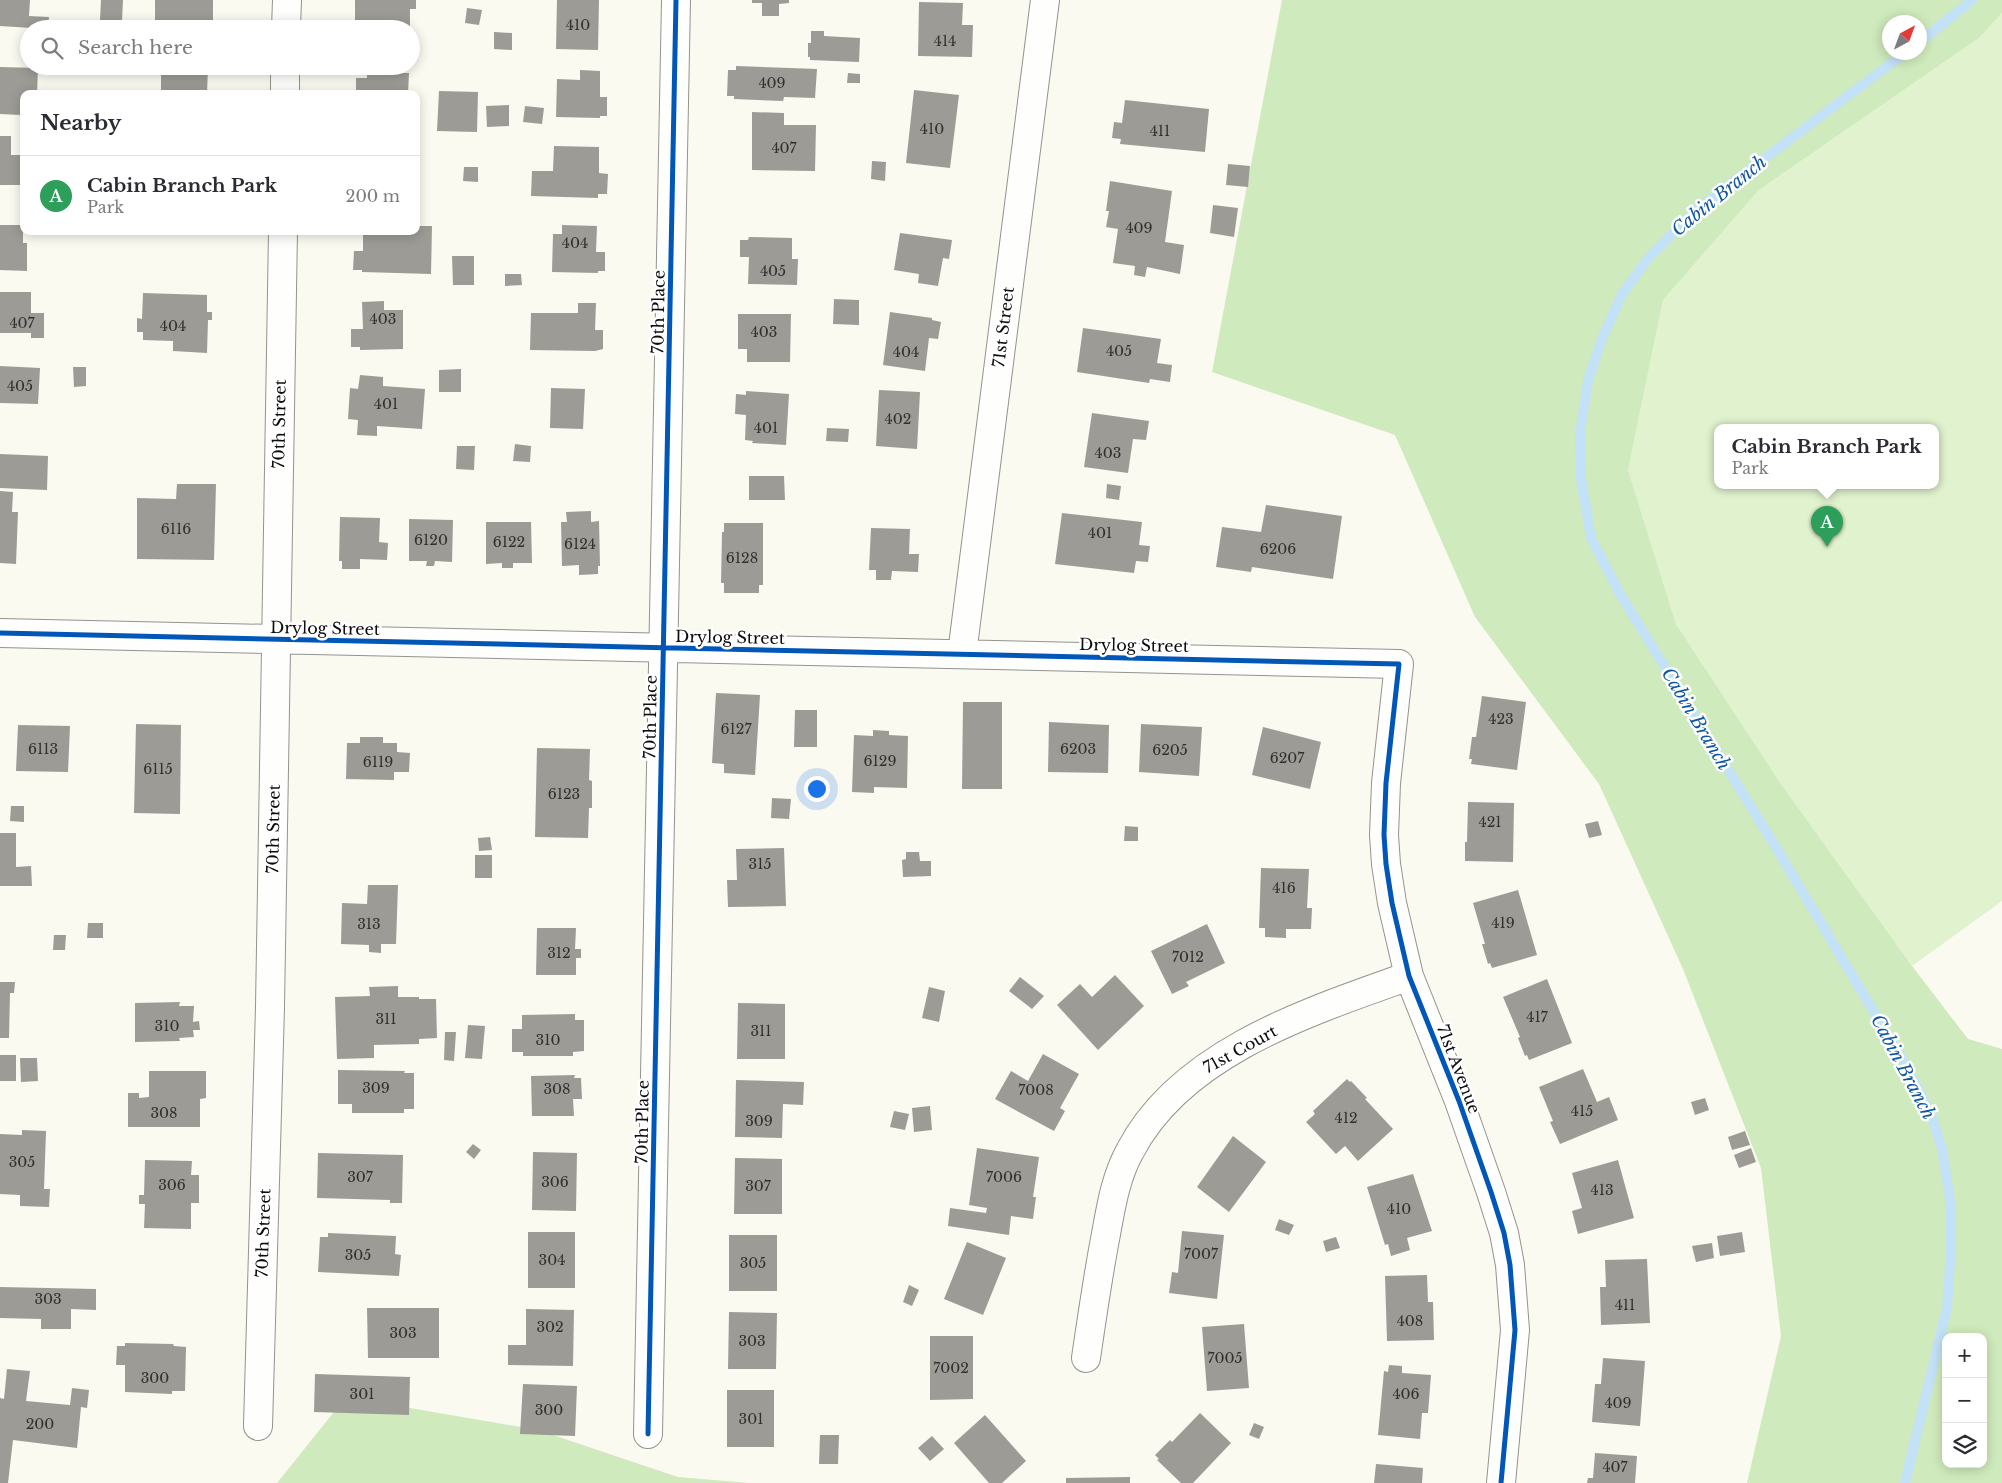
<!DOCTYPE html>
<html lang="en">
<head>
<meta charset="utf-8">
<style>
	:root { --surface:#fff; --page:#f2f2f3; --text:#2b2b33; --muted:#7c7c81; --line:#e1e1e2; --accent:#5f5f5c }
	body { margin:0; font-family:"Libre Baskerville",serif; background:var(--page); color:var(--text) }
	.controls { position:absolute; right:15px; bottom:15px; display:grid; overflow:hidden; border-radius:10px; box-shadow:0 2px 12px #0003 }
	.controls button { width:45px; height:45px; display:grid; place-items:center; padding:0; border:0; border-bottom:1px solid var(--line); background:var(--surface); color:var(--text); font:25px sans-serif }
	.compass { position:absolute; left:1882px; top:15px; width:45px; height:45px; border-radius:50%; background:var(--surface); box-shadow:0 2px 12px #0003; rotate:41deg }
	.you { position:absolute; left:816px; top:788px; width:18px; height:18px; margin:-12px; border:4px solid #fff; border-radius:50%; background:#1a73e8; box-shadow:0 0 0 8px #1a73e833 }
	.badge { display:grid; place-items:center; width:32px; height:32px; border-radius:50%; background:var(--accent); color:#fff; font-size:16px; font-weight:700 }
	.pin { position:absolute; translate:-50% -41px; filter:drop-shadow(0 1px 2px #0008) }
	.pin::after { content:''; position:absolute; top:26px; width:18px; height:15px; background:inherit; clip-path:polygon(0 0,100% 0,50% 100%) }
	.popup { position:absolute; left:1714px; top:424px; width:225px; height:65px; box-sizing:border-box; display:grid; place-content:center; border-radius:10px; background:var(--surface); filter:drop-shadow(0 1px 4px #0005); font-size:16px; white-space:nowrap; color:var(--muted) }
	.popup b { font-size:19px; color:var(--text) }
	.popup::after { content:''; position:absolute; left:50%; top:100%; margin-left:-10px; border:10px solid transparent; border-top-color:var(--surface) }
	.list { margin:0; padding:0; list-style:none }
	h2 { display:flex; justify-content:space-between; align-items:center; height:65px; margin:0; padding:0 20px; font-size:21px }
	h2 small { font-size:16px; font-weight:400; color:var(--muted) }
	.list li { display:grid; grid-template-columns:32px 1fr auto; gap:15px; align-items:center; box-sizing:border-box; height:80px; padding:0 20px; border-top:1px solid var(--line) }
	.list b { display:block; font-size:19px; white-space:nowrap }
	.list p { margin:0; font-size:16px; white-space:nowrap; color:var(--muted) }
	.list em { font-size:16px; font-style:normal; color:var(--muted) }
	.icon { flex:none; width:28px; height:28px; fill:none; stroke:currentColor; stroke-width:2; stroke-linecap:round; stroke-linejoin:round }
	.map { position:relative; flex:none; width:2002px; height:1483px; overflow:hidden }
	.search { position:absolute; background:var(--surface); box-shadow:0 2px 12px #0003; left:20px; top:20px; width:400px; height:55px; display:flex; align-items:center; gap:12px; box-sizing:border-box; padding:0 18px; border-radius:28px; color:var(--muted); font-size:19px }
	.panel { position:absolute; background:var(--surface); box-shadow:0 2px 12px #0003; left:20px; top:90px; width:400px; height:145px; border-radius:10px }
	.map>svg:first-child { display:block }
	.green { fill:#e0f2ce; fill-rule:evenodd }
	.forest { fill:#cfeabc; fill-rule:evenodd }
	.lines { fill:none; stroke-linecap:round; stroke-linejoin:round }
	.stream { stroke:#c3e1f7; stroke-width:10 }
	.building { fill:#9d9b96 }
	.minor-casing { stroke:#93938f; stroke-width:30 }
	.minor { stroke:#fefefd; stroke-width:28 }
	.cycleway-casing { stroke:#fff; stroke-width:8 }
	.cycleway { stroke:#0057b8; stroke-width:5 }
	.labels { text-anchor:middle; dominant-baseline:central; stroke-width:5; stroke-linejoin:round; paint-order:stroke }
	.number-label { font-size:14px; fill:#30302e }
	.street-label { font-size:16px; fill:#0c0c0c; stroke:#fff }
	.water-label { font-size:18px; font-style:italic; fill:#0f56a4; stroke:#fff }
</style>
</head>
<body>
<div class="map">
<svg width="2002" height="1483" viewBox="0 0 2002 1483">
	<rect width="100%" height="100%" fill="#fafaf0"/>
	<path class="green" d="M2002,13V901L1912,966L1781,784L1676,624L1628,470L1663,300L1759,190L1979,38ZM1718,428H1936V486H1718Z"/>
	<path class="forest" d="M1282,0H2002V13L1979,38L1759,190L1663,300L1628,470L1676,624L1781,784L1912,966L1968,1039L2002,1049V1483H1747L1781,1336L1761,1168L1683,969L1599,784L1475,617L1395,435L1212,372ZM1890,22H1920V52H1890ZM1946,1337H1983V1464H1946Z
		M346,1397L538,1430L678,1477L749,1483H277Z"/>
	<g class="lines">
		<path class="stream" d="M1920,42L1972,0
			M1905,1483L1947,1308L1951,1249L1950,1199L1942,1149L1932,1116L1908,1069L1780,854L1620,594L1591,538L1581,478L1580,433L1588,380L1603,336L1622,294L1649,257L1697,209L1906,52"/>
	</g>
	<path class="building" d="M0,0H30L29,16L49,17L48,29L0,26Z
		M101,0H123L122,21L100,20Z
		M155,0H213V29H155Z
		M355,0H416V9H410V26H367L366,23H355Z
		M557,0H599L598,50L556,49Z
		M752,0H789V3L779,4V16H762V3H752Z
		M919,2L963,3L962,25H973L972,57L918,56Z
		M467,8L482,10L479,25L465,23Z
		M811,31H824V36L860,38L859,62L810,60V57H808V43H811Z
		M494,32L512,33V50L494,49Z
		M161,66H208L207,94H161Z
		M736,66L817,69L815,98L784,97L783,101L734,99V96H727L728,70H736Z
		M0,67L38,68L37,94H24V102H21V115L0,114Z
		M580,70L600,71V97H607V116H600V118L556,117L557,79L580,80Z
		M367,73H409L408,94H356V78H367Z
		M848,73L860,74V83H847Z
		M914,90L959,95L950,168L906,163Z
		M439,91L478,92L477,132L437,131Z
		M1125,100L1209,109L1205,152L1120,144L1121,139L1112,138L1114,122L1122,123Z
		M509,105V126L487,127L486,106Z
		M525,106L544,108L542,124L523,122Z
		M752,112L784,113V125H816L815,171L752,170Z
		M0,136H11V155H21V185H0Z
		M554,146L599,147V173L608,174L607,194H598V198L531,196L532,171H553Z
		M872,161L886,162L885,181L871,179Z
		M1228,164L1250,166L1248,187L1226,185Z
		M464,167H478V182L463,181Z
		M1110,181L1172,191L1165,242L1184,245L1180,274L1147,267L1145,277L1134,275L1135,266L1113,263L1118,229L1106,227L1109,211H1106Z
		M1213,205L1238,208L1234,237L1210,233Z
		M0,225H23V243H27V271L0,270Z
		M562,225L597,226L596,252H605V271H598V273L552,272L553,234H562Z
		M416,226H432L431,274L362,272V270H353L354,251H363V231H416Z
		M900,233L952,240L949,259L943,258L938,286L918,283L919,274L894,270Z
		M749,237L792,238V259H798L797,285L748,284L749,257H740V240H748Z
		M452,256H474V285H453Z
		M505,274H521L522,285L505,286Z
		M0,292H31V313H44V338H31V333H0Z
		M143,293L207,295V312H212V320H208L207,353L173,351V341L143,340V332H137V318L142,319Z
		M834,299L859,300V325L833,324Z
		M384,301V310H403V349L360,350V347H351V329H363L362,302Z
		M578,303H596L595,330H603V349L595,351L530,350L531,313H578Z
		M890,312L932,318V320L941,322L938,339L929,338L925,371L883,365Z
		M738,314H791L790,362H747V349H738Z
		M1083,328L1161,339L1157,363L1172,365L1170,382L1150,379L1149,383L1077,372Z
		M0,366L40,368L38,404L0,403Z
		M73,367H86V386L74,387Z
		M461,369V392H439V370Z
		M360,375L383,377V386L425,389L422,429L377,426V436L357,435L358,420L348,419L350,388L358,389Z
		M551,388L585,389L583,429L550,428Z
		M879,390L920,392L917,449L876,446Z
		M746,391L789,394L786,445L752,443L753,441L745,440L746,415L735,414L736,394L746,395Z
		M1092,413L1149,421L1146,440L1133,439L1128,473L1084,467Z
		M827,428L849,429L848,442L826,441Z
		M515,444L531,446L530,462L513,461Z
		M457,446H475L474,470L456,469Z
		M0,454L48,456L47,490L0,488Z
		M749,476H784L785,500H749Z
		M177,484H216L214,560L137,559V498L176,499Z
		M1107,484L1121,486L1119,500L1106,498Z
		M0,491L13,492L12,512H18L16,564L0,563Z
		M1266,505L1342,516L1333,579L1252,567L1251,572L1216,567L1222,527L1261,532Z
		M591,511V522L599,521L600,566H598V574L579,575V565L562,566L561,522H567L566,512Z
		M1062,513L1142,522L1139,545L1150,546L1148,562L1136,561L1134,573L1055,564Z
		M340,517L380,518L379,542L388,543L387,560L360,559V569H342V561H339Z
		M409,519L453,520L452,562L435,561L434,566H426L427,561H409Z
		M486,522H531L532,563H513V568H502V563L486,564Z
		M724,523H763V585H759V593H724V583H721L722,532H724Z
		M871,528L910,529L909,554H919L918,572L892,571L891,580H876V570H869Z
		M716,693L760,695L755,775L724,773V764L712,763Z
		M1482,696L1526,702L1517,770L1471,764L1472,759H1469L1472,737H1476Z
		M963,702H1002V789H962Z
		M795,710H817V747H794Z
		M1049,722L1109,725L1108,773L1048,772Z
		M136,724L181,725L180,814L134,813Z
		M1141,724L1202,727L1199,776L1139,772Z
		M18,725L70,726L68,772L16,771Z
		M1263,727L1321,742L1310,789L1252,775Z
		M873,730L889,731V735L908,736L907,788L874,787V793L852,792L854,735L873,736Z
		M360,737H383V743H397V752L410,753L409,772H394V780L346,779L347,743H360Z
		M537,748L590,749L589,780L592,781V808H589L588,838L535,837Z
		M772,798L791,799L789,819L771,818Z
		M1468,802L1514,803L1513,862L1465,861V842H1467Z
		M11,806H24V822L10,821Z
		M1598,821L1602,835L1589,838L1585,824Z
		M1125,826L1138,827V841H1124Z
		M0,833H16V867L31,866L32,886H0Z
		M490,837L492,850L479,851L478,838Z
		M784,848L786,906L728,907L727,880H737L736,849Z
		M906,852H919L920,861H931V876L903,877L902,860L906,859Z
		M475,855H492V878H475Z
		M1261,868L1309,869L1307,908H1312L1311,929H1286V938L1265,937V928H1259Z
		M368,885H398L396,944H381V953L369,952V945L341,944L342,903L367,904Z
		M1518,890L1537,955L1492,968L1490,963L1488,964L1482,944H1485L1473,903Z
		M88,923H103V938H87Z
		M1207,924L1225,963L1186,982L1189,986L1172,994L1151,951Z
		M537,928H576L575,949H581V958H576V975H536Z
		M54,935H66L65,950H53Z
		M1115,975L1144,1006L1098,1050L1057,1005L1080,984L1092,997Z
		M1020,977L1044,996L1032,1009L1009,991Z
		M1547,979L1572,1043L1529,1060L1527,1055L1525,1056L1518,1038L1520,1037L1503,997Z
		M0,982H15L14,993H10L9,1038H0Z
		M398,986V997H419V999H436L437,1038L419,1039V1044L374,1045V1058L337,1059L335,997L370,996L369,987Z
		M929,987L945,991L939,1022L922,1018Z
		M180,1002L179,1006H194L193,1022L199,1021L200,1030H193L194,1037L179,1038L180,1041L135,1042V1003Z
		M738,1003L785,1004V1059H737Z
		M575,1014V1020H584V1051L573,1052V1056H523V1052H512V1029H522V1015Z
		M468,1025L485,1026L482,1059L465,1058Z
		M445,1032H456L454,1061L444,1060Z
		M1043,1054L1079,1074L1060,1108L1065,1111L1054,1131L995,1099L1011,1071L1028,1081Z
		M0,1055H16V1081H0Z
		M20,1058H37L38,1081L21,1082Z
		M1583,1069L1597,1102L1609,1097L1618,1120L1560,1144L1550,1122L1553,1121L1539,1087Z
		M338,1070L405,1071L404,1073H414V1109H404V1113H352V1104H338Z
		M149,1071H206V1098L200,1099V1127H128V1093H139V1098L149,1097Z
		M575,1075L574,1078H581L582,1099H573L574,1116H532L531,1076Z
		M1347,1079L1350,1082L1351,1081L1367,1098L1365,1099L1393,1129L1358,1161L1345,1146L1336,1154L1306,1122L1315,1114L1313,1111Z
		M736,1080L804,1082L803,1105L783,1104L782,1138L735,1137Z
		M1705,1098L1709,1110L1695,1115L1691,1102Z
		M930,1106L932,1130L914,1132L912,1108Z
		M894,1111L909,1114L905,1130L890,1127Z
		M22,1130L46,1131L44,1189H50L49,1207L20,1206V1195L0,1194V1134L22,1135Z
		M1745,1131L1750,1145L1732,1150L1728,1137Z
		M1233,1136L1266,1162L1229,1212L1197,1187Z
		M473,1144L481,1150L474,1159L466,1152Z
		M977,1148L1039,1157L1033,1197H1036L1033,1219L1011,1216L1009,1235L948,1226L950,1208L986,1213L987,1208L969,1205Z
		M1751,1148L1756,1162L1739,1168L1734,1155Z
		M533,1152L577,1153L576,1211L532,1210Z
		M318,1153L403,1155L402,1203H390V1200L317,1198Z
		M735,1158L782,1159V1214H734Z
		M145,1160L192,1161L191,1175H199V1203H191V1229L144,1228L145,1204H139V1195H144Z
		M1618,1160L1634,1218L1578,1234L1572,1211L1582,1208L1572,1173Z
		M1413,1174L1432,1231L1407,1238L1410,1250L1391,1256L1388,1244L1385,1245L1367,1187Z
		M1279,1219L1294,1225L1289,1235L1275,1230Z
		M1182,1231L1224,1235L1217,1299L1169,1293L1172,1272L1178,1273Z
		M528,1232H575V1288H528Z
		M1742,1232L1745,1252L1720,1256L1717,1236Z
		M328,1233L396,1236L395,1254L401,1255L399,1276L318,1272L320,1237H328Z
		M729,1235H777V1291H729Z
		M1336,1237L1340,1248L1326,1252L1323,1241Z
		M967,1242L1006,1258L983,1315L944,1299Z
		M1712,1243L1714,1258L1696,1262L1692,1246Z
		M1647,1259L1650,1323L1601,1325L1600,1287H1606L1605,1260Z
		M1427,1275L1428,1302H1433L1434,1340L1387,1341L1385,1276Z
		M909,1285L919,1290L912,1306L903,1302Z
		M0,1287L96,1289V1310L71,1309V1329H41V1319L0,1318Z
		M367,1308H439V1358H368Z
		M526,1309L574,1310L573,1366L508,1365V1345H526Z
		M729,1312L777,1313L776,1369H728Z
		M1244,1324L1249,1388L1207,1391L1202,1327Z
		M930,1336H973V1399L930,1400Z
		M125,1343L173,1344L174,1346L186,1347L185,1391H172V1394L125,1392V1365H116L117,1346H125Z
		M1603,1358L1645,1361L1640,1426L1592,1422L1595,1384H1601Z
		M1389,1365L1402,1366V1373L1431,1375L1428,1413H1422L1420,1439L1378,1435L1384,1371L1388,1372Z
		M7,1369L30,1371L26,1401L70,1405L72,1388L89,1390L87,1408L81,1407L77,1448L13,1440L8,1483H0V1398L4,1399Z
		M315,1374L410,1377L409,1415L314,1412Z
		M523,1384L577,1386L575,1436L520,1434Z
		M727,1390H774V1447H727Z
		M1200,1413L1231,1443L1193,1483H1181L1157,1460L1159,1459L1155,1455L1170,1440L1172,1442Z
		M985,1415L1026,1461L1002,1483H989L954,1443Z
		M1254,1423L1264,1427L1259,1439L1249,1435Z
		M820,1435H839L838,1464H819Z
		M932,1436L944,1449L930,1461L918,1448Z
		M1595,1453L1637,1456L1635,1483H1587L1588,1478H1593Z
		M1376,1464L1423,1468L1422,1483H1374Z
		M1130,1477V1483H1066V1478Z"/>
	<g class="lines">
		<defs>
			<path id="minor" d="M286,29L287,0
				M285,94V66
				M0,633L1399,664L1386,783L1384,835L1386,864L1392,903L1409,976L1459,1101L1491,1192L1504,1233L1510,1265L1515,1330L1501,1483
				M962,654L1045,0
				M1086,1358C1092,1317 1098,1275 1106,1234C1111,1206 1116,1176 1130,1151C1181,1052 1311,1011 1409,976
				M258,1426L270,1007L283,231
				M648,1434L676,0"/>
		</defs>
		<use href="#minor" class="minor-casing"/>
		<use href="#minor" class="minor"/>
		<defs>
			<path id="cycleway" d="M0,633L1399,664L1386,783L1384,835L1386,864L1392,903L1409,976L1459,1101L1491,1192L1504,1233L1510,1265L1515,1330L1501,1483
				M648,1434L676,0"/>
		</defs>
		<use href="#cycleway" class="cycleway-casing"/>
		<use href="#cycleway" class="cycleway"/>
	</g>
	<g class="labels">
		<g class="number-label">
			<text x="578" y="25">410</text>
			<text x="945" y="41">414</text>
			<text x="772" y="83">409</text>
			<text x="932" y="129">410</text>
			<text x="1160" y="131">411</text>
			<text x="784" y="148">407</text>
			<text x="1139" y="228">409</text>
			<text x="575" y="243">404</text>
			<text x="773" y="271">405</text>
			<text x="383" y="319">403</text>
			<text x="22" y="323">407</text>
			<text x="173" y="326">404</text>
			<text x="764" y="332">403</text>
			<text x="1119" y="351">405</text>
			<text x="906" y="352">404</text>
			<text x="20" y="386">405</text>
			<text x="386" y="404">401</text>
			<text x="898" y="419">402</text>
			<text x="766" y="428">401</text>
			<text x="1108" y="453">403</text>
			<text x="176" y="529">6116</text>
			<text x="1100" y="533">401</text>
			<text x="431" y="540">6120</text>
			<text x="509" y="542">6122</text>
			<text x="580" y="544">6124</text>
			<text x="1278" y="549">6206</text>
			<text x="742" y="558">6128</text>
			<text x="1501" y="719">423</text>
			<text x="736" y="729">6127</text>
			<text x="43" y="749">6113</text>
			<text x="1078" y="749">6203</text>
			<text x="1170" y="750">6205</text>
			<text x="1287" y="758">6207</text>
			<text x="880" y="761">6129</text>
			<text x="378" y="762">6119</text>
			<text x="158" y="769">6115</text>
			<text x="564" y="794">6123</text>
			<text x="1490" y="822">421</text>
			<text x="760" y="864">315</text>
			<text x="1284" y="888">416</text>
			<text x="1503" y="923">419</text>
			<text x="369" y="924">313</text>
			<text x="559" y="953">312</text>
			<text x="1188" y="957">7012</text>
			<text x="1537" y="1017">417</text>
			<text x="386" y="1019">311</text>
			<text x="167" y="1026">310</text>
			<text x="761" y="1031">311</text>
			<text x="548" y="1040">310</text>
			<text x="376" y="1088">309</text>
			<text x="557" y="1089">308</text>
			<text x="1036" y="1090">7008</text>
			<text x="1582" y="1111">415</text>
			<text x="164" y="1113">308</text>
			<text x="1346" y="1118">412</text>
			<text x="759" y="1121">309</text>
			<text x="22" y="1162">305</text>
			<text x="360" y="1177">307</text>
			<text x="1004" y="1177">7006</text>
			<text x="555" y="1182">306</text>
			<text x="172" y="1185">306</text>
			<text x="758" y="1186">307</text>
			<text x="1602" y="1190">413</text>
			<text x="1399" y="1209">410</text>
			<text x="1201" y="1254">7007</text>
			<text x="358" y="1255">305</text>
			<text x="552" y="1260">304</text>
			<text x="753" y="1263">305</text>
			<text x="48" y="1299">303</text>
			<text x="1625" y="1305">411</text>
			<text x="1410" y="1321">408</text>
			<text x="550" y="1327">302</text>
			<text x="403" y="1333">303</text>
			<text x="752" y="1341">303</text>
			<text x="1225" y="1358">7005</text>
			<text x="951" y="1368">7002</text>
			<text x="155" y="1378">300</text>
			<text x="362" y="1394">301</text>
			<text x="1406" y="1394">406</text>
			<text x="1618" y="1403">409</text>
			<text x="549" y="1410">300</text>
			<text x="751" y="1419">301</text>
			<text x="40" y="1424">200</text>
			<text x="1615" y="1467">407</text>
		</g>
		<g class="street-label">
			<text transform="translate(658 312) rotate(-89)">70th Place</text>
			<text transform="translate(1003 327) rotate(-83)">71st Street</text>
			<text transform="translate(279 424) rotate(-89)">70th Street</text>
			<text transform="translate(325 628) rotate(1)">Drylog Street</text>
			<text transform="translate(730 637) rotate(1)">Drylog Street</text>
			<text transform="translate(1134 645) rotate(1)">Drylog Street</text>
			<text transform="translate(650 717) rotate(-89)">70th Place</text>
			<text transform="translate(273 829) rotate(-89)">70th Street</text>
			<text transform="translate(1240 1049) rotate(-29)">71st Court</text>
			<text transform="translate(1459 1069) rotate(69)">71st Avenue</text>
			<text transform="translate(642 1122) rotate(-89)">70th Place</text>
			<text transform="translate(263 1233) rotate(-88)">70th Street</text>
		</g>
		<g class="water-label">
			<text transform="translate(1719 196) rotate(-39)">Cabin Branch</text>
			<text transform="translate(1696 719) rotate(59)">Cabin Branch</text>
			<text transform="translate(1903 1067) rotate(62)">Cabin Branch</text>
		</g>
	</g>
</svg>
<div class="controls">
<button>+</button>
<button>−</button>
<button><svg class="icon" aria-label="layers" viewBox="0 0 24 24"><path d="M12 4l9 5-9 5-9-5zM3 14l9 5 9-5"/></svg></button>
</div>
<svg class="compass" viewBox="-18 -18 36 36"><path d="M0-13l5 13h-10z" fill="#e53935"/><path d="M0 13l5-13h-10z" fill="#7c7c81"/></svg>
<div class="you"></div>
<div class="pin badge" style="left:1827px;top:547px;background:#2e9e5b">A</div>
<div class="popup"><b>Cabin Branch Park</b>Park</div>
<div class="search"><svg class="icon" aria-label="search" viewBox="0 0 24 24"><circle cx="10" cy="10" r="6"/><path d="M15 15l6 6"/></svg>Search here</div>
<section class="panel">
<h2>Nearby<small></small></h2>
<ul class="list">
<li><span class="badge" style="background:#2e9e5b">A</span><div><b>Cabin Branch Park</b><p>Park</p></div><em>200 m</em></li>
</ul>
</section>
</div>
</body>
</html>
